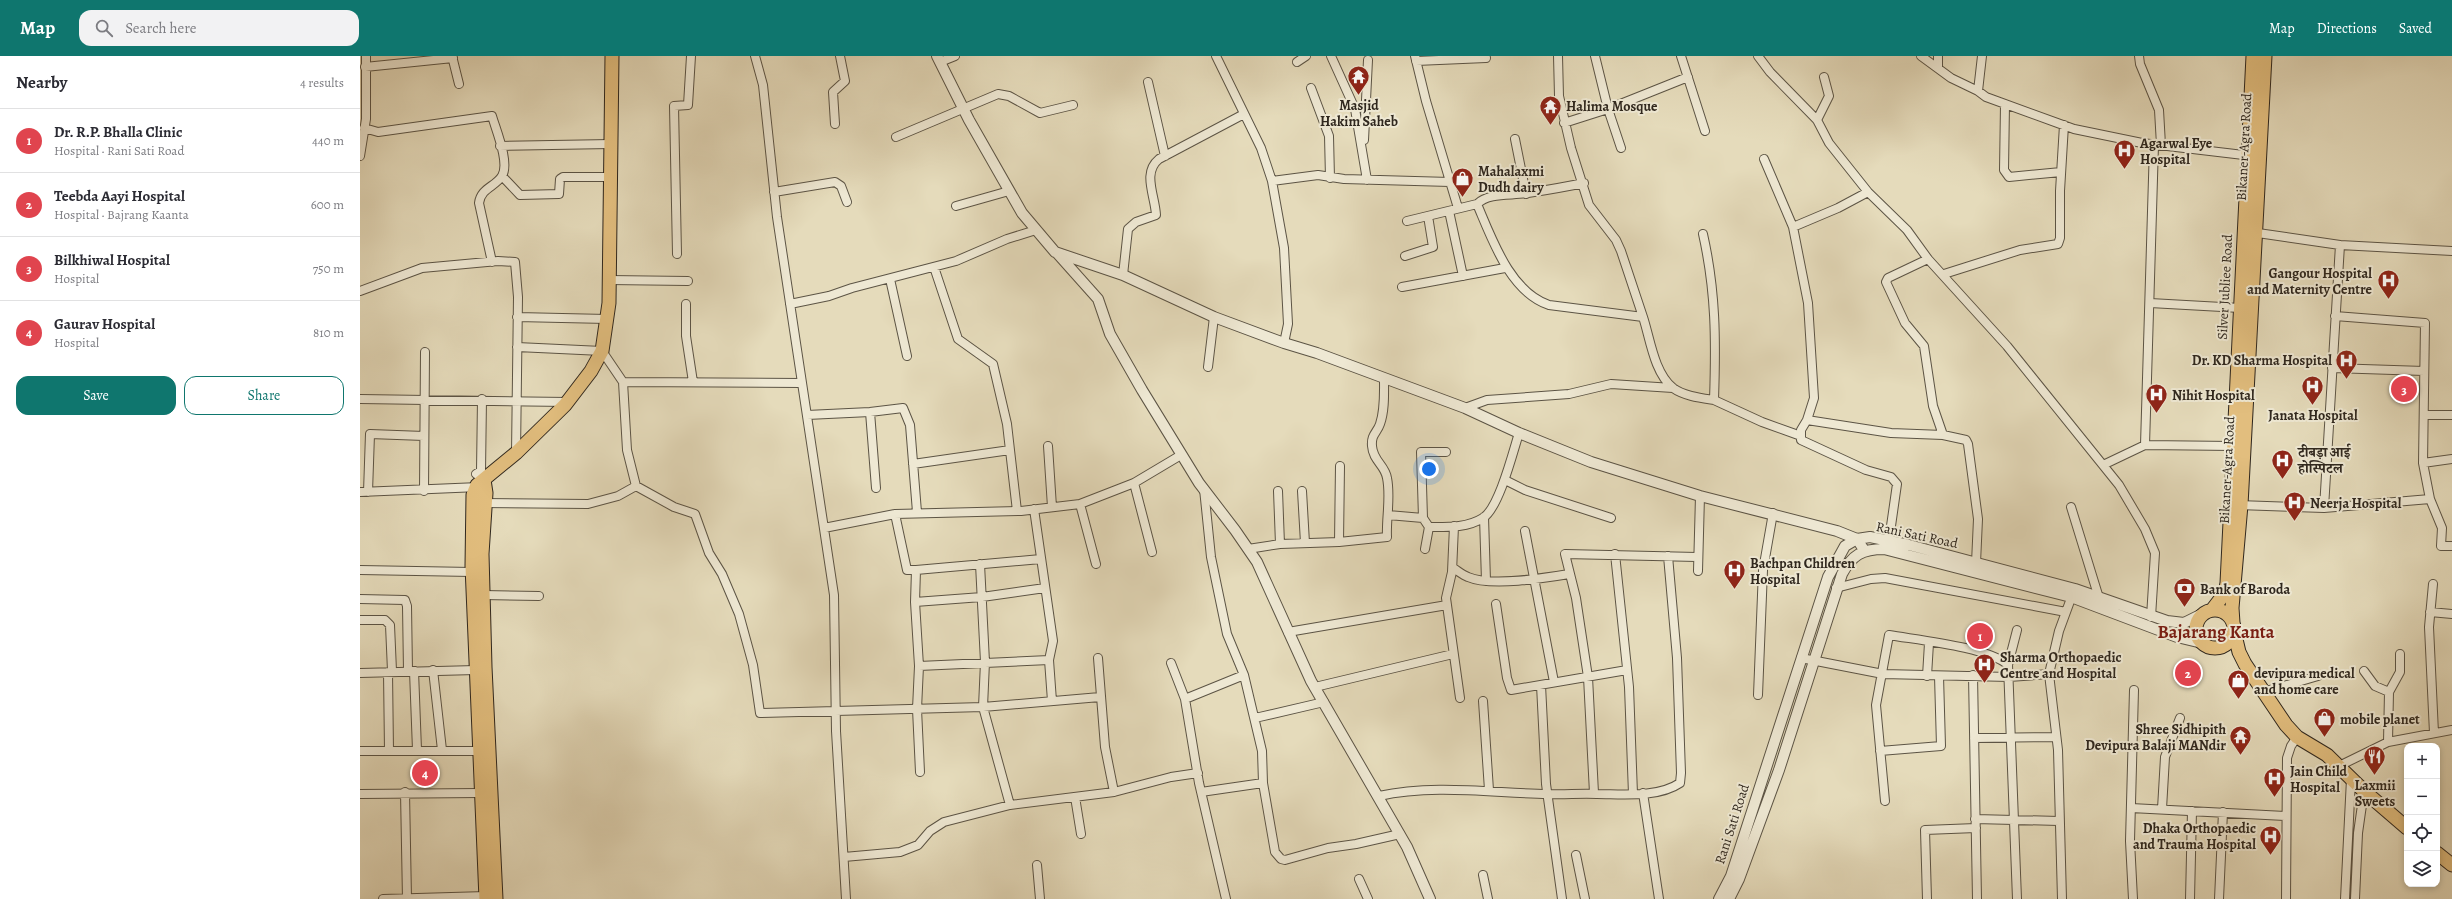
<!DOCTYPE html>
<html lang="en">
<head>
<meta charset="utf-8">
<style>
	:root { --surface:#fff; --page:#f2f2f3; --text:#2b2b33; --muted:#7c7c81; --line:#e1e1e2; --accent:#0f766e }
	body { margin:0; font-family:Alegreya,"Noto Serif Devanagari",serif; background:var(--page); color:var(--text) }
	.controls { position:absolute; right:12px; bottom:12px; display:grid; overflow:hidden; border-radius:8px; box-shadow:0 2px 6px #0003 }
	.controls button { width:36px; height:36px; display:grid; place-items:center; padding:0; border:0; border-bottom:1px solid var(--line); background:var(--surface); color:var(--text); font:20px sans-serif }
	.you { position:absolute; left:1069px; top:413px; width:14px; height:14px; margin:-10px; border:3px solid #fff; border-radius:50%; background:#1a73e8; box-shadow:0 0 0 6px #1a73e833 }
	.badge { display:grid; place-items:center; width:26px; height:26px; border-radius:50%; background:var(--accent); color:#fff; font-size:13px; font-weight:700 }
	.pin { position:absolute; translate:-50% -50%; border:2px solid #fff; box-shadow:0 1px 4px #0006 }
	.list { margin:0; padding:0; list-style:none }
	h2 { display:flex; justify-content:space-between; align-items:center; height:52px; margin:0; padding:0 16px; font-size:17px }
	h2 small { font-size:13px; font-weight:400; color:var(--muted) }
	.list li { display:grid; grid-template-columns:26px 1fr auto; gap:12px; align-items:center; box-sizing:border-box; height:64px; padding:0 16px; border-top:1px solid var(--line) }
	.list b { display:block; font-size:15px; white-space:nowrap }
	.list p { margin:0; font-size:13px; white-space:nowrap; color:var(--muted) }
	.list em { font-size:13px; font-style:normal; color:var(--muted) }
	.actions { display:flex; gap:8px; padding:12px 16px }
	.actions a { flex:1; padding:9px 0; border:1px solid var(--accent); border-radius:12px; text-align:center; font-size:14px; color:var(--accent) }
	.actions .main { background:var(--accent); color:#fff }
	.icon { flex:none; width:22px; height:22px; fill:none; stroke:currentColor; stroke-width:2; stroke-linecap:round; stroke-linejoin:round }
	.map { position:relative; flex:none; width:2092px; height:843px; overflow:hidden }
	header { display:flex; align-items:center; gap:24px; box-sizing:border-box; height:56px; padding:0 20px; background:var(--accent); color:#fff }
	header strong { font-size:19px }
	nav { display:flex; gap:22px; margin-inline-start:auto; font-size:14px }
	.search { width:280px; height:36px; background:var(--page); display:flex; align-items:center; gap:10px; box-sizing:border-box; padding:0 14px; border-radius:12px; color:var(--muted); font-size:15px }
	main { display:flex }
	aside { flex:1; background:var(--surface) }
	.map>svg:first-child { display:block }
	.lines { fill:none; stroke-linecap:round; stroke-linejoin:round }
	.minor-casing { stroke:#5c5445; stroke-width:10 }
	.tertiary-casing { stroke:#5c5445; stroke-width:12 }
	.primary-casing { stroke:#2f271e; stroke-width:15 }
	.minor { stroke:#eee8d3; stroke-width:8 }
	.tertiary { stroke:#eee8d3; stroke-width:10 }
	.primary { stroke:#e2be7e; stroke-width:13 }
	.labels { text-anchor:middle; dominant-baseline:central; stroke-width:4; stroke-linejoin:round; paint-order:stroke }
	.poi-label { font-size:14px; font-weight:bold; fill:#2f271e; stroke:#eee8d3; text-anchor:start }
	.street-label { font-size:14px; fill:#2f271e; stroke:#eee8d3 }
	.district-label { font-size:18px; font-weight:bold; fill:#7a1f14; stroke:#eee8d3 }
</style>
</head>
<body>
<header>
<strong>Map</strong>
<div class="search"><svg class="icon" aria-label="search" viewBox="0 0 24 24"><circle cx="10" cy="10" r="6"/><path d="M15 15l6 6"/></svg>Search here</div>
<nav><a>Map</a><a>Directions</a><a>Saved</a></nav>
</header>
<main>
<aside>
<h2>Nearby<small>4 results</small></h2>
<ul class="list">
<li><span class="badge" style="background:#e0444e">1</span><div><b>Dr. R.P. Bhalla Clinic</b><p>Hospital · Rani Sati Road</p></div><em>440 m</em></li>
<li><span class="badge" style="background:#e0444e">2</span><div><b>Teebda Aayi Hospital</b><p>Hospital · Bajrang Kaanta</p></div><em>600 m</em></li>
<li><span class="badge" style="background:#e0444e">3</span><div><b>Bilkhiwal Hospital</b><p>Hospital</p></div><em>750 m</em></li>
<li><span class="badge" style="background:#e0444e">4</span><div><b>Gaurav Hospital</b><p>Hospital</p></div><em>810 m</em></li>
</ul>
<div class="actions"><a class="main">Save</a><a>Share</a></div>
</aside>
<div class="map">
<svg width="2092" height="843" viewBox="0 0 2092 843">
	<rect width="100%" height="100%" fill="#e5dbbb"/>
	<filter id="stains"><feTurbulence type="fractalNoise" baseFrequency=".005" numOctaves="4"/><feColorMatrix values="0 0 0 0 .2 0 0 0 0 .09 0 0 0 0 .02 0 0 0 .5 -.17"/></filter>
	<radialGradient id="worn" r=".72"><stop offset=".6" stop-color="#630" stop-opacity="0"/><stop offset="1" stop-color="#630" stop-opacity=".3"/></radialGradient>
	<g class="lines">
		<defs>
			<path id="minor" d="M92,0L99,28
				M395,0L403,29L417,161L474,539L476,675L486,843
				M856,0L901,92L912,125L924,192L928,268L924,287
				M971,0L995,53L1007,124
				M1055,0L1066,45L1098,152
				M1198,0L1199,40L1211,92L1229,149L1256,184L1261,195L1283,261
				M1235,0L1248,53L1261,92
				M1321,0L1345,75
				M1398,0L1410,16L1457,64L1469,87L1508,136L1547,174L1568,203L1647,290L1759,429L1785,473L1795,497L1791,561
				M1561,0L1591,22L1618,35
				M1578,0V12
				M1622,0L1618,35L1626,41L1714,73L1782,87L1892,100
				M1779,0L1780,8L1799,54L1801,89
				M1056,5L1126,2
				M580,6L595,0
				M937,6L946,0
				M5,11L93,2
				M788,26L805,100
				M951,32L969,80L970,122
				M1645,48L1644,114L1649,121L1701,116
				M1457,64L1469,40L1464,21
				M1204,67L1248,53L1328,21
				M475,68L473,36L485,25L480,0
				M4,72L18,76L132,60C136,74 150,107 142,120C135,131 121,132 119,147L132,206
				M536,81L638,38L649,40L680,57L713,49
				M1155,83L1166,138
				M1004,84L1008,4
				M140,90L251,88
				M0,100L6,63V0
				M1404,103L1433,171L1448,247L1454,342L1447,364L1441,374V384L1506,414L1531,421L1537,428L1529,484
				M142,120L160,139L199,138L200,123L203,121H250
				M912,125L958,119L984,123L1090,126
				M414,136L475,126L481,130L487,146
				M1117,148C1132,183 1150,236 1189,249L1283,261C1290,282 1294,317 1313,332C1324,340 1341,342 1354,344
				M596,150L649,135
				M1089,155L1103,220
				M1047,165L1117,148C1129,136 1152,140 1168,137C1187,134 1205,131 1224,127
				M1433,171L1478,152L1508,136
				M1891,176L1980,189L1964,452
				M1343,178C1356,236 1356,285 1354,344L1402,366L1441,380
				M1980,189L2092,195
				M317,198L314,50L328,49L331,0
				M1045,200L1073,191L1068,160
				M1568,203L1528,222L1526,226L1545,267L1564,290L1573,350L1583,379
				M574,211L598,283L633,308L647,368L657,455
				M1584,218L1660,194L1698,188L1700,182V135L1704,69
				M763,219L768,173L776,166L796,159C795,139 782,117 799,103L884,58
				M530,223L547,300
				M249,224L328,225
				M1042,231L1145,212
				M0,235L62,212L138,205L155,206L158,241L156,397
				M1790,247L1880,252
				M326,248V280L333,326
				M430,248L469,240L492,232L596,205L647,183L676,174
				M1975,260L2065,267L2063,407
				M157,261L247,263
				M157,291L242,295L263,326L267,394L276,430L314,451L335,458L349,497L362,518L379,558L393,609L400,657L623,651L740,641
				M848,311L854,261
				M1972,312L2064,315
				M263,326L442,327
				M0,343L208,346
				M1105,352L1127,344L1209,338L1251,328L1313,332
				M510,356L516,432
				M447,359L510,356L543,352L550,369L557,456
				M2064,359H2092
				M1447,364L1531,377L1583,379L1606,384L1608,388L1618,463L1616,507
				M1785,389L1873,390
				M688,390L692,451
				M553,408L650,394
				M1743,409L1785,389L1794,89
				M116,418L121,415L122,343
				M1145,424L1165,434L1251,462
				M774,427L792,496
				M844,433L851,501L867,578L884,619L902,695L903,727L915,796L921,803L925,804L968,792L996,788L1040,778
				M64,435L65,296
				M918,435L920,488
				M942,435L945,487
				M0,436L119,431
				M8,436L10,378L64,380
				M2070,443L2082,472L2081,490H2092
				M121,447L228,448L258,440L276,430
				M720,448L736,508
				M1878,449L1964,452L2070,443L2063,407L2092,403
				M1711,451L1739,542
				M674,453L693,585L689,604L692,645
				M535,458L547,514H559
				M1028,459L1063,462
				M1124,461L1126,525
				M1094,470L1092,516L1086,542L1100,642
				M1069,471C1087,471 1107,472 1123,462C1139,452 1153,396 1159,377
				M464,472L535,458L661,455L720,448L774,427L821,399
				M1165,475L1194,626
				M979,486L980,410
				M888,493L920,488L979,486L1027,481C1026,462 1031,441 1027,422C1025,409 1013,405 1012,390C1011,378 1017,377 1020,368C1025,354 1024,337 1024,322
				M1065,493L1069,471L1063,462L1061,396H1086
				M1255,498L1269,631L1273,738
				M620,508L625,606L623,651L650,749
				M1093,512C1098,515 1103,519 1108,521C1131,531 1185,522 1209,518
				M0,514L112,516
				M1338,515L1340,440
				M2073,528L2069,571L2074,677
				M1476,532L1511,523L1525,522L1706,556
				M123,539L179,540
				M0,543L45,544L47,550L48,615
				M555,546L622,541L685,532
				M1136,548L1147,622L1151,634L1267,614
				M2070,556L2092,558
				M0,564H25L30,569L32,615
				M928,576L1087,549
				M738,602L745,691L754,736
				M1441,602L1523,618L1649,621L1689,618
				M811,607L825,643L839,727L866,843
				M559,610L689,604
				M73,614L82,694
				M54,615L57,694
				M2004,615L2015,630L2029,636
				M28,616L29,695
				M0,617L116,614
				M1613,619L1617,843
				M1567,620L1569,587
				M1181,629L1186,728L1202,843
				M955,631L1093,598
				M1903,636L1958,620
				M1398,639L1403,514L1413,457
				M825,643L884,619
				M1123,645L1129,734
				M895,662L964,646
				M1614,682L1696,681
				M2028,686L2029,636L2040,616V598
				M0,695H119
				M1520,695L1581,690L1579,620
				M1979,710L2028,686L2092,674
				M560,716L557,653L559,610L555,546L556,514L681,503
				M45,736L47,843
				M841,736L903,727
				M1234,737L1228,621L1216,542L1205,498L1337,501
				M1283,737L1299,843
				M0,738L120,737
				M1019,740C1074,728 1132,737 1188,738C1204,739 1220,737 1237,738C1262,738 1298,742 1320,727L1321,717L1317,602L1308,500
				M715,741L721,778
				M1525,745L1516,649L1529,579C1557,584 1628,591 1648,609
				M1771,752L1925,760
				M1802,753L1805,701L1820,662
				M1615,763L1699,765
				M1216,799L1225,843
				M484,801L540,796L558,789L570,775L584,766L650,749L754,736L811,721L838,717
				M677,809L680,843
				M1123,819L1128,843
				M999,823L1008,843
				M23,843L126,840
				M1567,843L1565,774L1616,772
				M1657,843L1648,609L1657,574
				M1702,843L1698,694L1689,618L1699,575L1713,537
				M1773,843L1770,785L1774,634
				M1830,843L1832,755
				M1859,843L1863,756
				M1926,843L1927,702L1931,690L1937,681
				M1985,843L1991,723
				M1995,843L1998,777L2004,735"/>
			<path id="tertiary" d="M577,0L609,64L662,157L695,196L763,219L854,261L924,287L957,297L1105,352L1159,377L1231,406L1340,440L1477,475L1497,483L1504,494
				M697,197L738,243L750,278L782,334L839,427L875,474L897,506L951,625L1047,791L1070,843
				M1359,843L1371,820L1468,521L1485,490L1497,483L1510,481L1549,489L1715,533L1807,565L1824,567L1844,557
				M1369,843L1379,823L1419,714L1482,518C1492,499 1502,493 1524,493L1711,541L1817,581L1842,587"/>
			<path id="primary" d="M124,424L126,437L122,498L125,611L136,843
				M1836 573a19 19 0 1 1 38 0a19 19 0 1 1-38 0Z
				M1852,554L1865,537L1867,527L1893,0
				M1873,567L1872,552L1881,449L1905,0
				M1874,575L1879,596L1885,608L1926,669L1937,681L1967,699L2004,735L2047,772
				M2077,797L2092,809
				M126,843L112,510L113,439L117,429L156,397L205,349L231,315L242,295L249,247L252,0"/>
		</defs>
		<use href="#minor" class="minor-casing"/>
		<use href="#tertiary" class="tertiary-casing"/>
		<use href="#primary" class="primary-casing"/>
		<use href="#minor" class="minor"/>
		<use href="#tertiary" class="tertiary"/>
		<use href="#primary" class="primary"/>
	</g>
	<defs>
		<symbol id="temple-pin" viewBox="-11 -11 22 30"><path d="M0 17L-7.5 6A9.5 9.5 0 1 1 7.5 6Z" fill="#8f2418" stroke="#eee8d3"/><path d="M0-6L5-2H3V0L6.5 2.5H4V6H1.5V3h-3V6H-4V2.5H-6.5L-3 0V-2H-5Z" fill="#fff"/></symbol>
		<symbol id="hospital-pin" viewBox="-11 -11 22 30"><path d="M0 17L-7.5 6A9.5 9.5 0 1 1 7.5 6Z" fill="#8f2418" stroke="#eee8d3"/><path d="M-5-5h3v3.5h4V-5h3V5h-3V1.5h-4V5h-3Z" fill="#fff"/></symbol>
		<symbol id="shop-pin" viewBox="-11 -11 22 30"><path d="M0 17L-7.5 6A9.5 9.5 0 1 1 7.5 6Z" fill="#8f2418" stroke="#eee8d3"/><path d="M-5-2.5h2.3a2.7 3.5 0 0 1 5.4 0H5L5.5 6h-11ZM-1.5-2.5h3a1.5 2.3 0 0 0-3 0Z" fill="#fff"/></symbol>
		<symbol id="bank-pin" viewBox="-11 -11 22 30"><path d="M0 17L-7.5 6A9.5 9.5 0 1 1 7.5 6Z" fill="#8f2418" stroke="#eee8d3"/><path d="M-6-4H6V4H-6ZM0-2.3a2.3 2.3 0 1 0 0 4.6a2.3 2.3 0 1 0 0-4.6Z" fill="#fff"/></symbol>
		<symbol id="restaurant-pin" viewBox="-11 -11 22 30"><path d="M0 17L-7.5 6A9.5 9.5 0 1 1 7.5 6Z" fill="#8f2418" stroke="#eee8d3"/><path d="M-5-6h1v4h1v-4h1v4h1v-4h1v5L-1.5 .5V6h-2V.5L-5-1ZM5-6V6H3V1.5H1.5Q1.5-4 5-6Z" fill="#fff"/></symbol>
	</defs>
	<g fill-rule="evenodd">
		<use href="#temple-pin" x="986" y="8" width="25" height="34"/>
		<use href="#temple-pin" x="1178" y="38" width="25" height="34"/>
		<use href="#hospital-pin" x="1752" y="82" width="25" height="34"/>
		<use href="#shop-pin" x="1090" y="110" width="25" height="34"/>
		<use href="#hospital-pin" x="2016" y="212" width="25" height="34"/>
		<use href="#hospital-pin" x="1974" y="292" width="25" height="34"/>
		<use href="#hospital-pin" x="1940" y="318" width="25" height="34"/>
		<use href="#hospital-pin" x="1784" y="326" width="25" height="34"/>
		<use href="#hospital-pin" x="1910" y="392" width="25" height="34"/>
		<use href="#hospital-pin" x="1922" y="434" width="25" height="34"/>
		<use href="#hospital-pin" x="1362" y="502" width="25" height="34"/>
		<use href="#bank-pin" x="1812" y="520" width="25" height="34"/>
		<use href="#hospital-pin" x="1612" y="596" width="25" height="34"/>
		<use href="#shop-pin" x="1866" y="612" width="25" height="34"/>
		<use href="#shop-pin" x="1952" y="650" width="25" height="34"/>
		<use href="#temple-pin" x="1868" y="668" width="25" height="34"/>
		<use href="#restaurant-pin" x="2002" y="688" width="25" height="34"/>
		<use href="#hospital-pin" x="1902" y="710" width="25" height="34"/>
		<use href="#hospital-pin" x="1898" y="768" width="25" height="34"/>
	</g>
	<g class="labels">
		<g class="poi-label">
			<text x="999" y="49" text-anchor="middle">Masjid<tspan x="999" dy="16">Hakim Saheb</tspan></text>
			<text x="1206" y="50">Halima Mosque</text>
			<text x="1780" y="87">Agarwal Eye<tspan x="1780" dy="16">Hospital</tspan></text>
			<text x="1118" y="115">Mahalaxmi<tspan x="1118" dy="16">Dudh dairy</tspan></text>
			<text x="2012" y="217" text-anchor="end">Gangour Hospital<tspan x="2012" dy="16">and Maternity Centre</tspan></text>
			<text x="1972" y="304" text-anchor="end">Dr. KD Sharma Hospital</text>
			<text x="1812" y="339">Nihit Hospital</text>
			<text x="1953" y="359" text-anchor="middle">Janata Hospital</text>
			<text x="1938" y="396">टीबड़ा आई<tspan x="1938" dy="16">होस्पिटल</tspan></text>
			<text x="1950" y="447">Neerja Hospital</text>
			<text x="1390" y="507">Bachpan Children<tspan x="1390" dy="16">Hospital</tspan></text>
			<text x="1840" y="533">Bank of Baroda</text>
			<text x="1640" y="601">Sharma Orthopaedic<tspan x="1640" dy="16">Centre and Hospital</tspan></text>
			<text x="1894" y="617">devipura medical<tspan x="1894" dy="16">and home care</tspan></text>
			<text x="1980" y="663">mobile planet</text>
			<text x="1866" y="673" text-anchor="end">Shree Sidhipith<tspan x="1866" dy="16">Devipura Balaji MANdir</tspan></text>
			<text x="1930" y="715">Jain Child<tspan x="1930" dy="16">Hospital</tspan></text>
			<text x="2015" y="729" text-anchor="middle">Laxmii<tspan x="2015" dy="16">Sweets</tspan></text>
			<text x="1896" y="772" text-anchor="end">Dhaka Orthopaedic<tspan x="1896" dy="16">and Trauma Hospital</tspan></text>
		</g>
		<g class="street-label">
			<text transform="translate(1884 91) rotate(-87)">Bikaner-Agra Road</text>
			<text transform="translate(1865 231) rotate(-87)">Silver Jubliee Road</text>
			<text transform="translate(1867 414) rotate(-87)">Bikaner-Agra Road</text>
			<text transform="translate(1557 479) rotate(12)">Rani Sati Road</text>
			<text transform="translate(1372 768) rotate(-72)">Rani Sati Road</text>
		</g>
		<g class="district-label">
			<text x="1856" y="576">Bajarang Kanta</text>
		</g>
	</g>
	<rect width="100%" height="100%" filter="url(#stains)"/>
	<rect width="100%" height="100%" fill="url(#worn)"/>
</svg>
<div class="controls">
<button>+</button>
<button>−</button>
<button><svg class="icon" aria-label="locate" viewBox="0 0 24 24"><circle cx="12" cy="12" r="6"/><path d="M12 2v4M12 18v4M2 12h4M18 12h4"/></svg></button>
<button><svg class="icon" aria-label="layers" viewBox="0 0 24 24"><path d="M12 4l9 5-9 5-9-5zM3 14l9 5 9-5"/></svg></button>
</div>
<div class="you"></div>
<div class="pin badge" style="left:1620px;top:580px;background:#e0444e">1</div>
<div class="pin badge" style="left:1828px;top:617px;background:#e0444e">2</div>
<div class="pin badge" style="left:2044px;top:333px;background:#e0444e">3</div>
<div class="pin badge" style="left:65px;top:717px;background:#e0444e">4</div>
</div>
</main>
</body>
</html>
